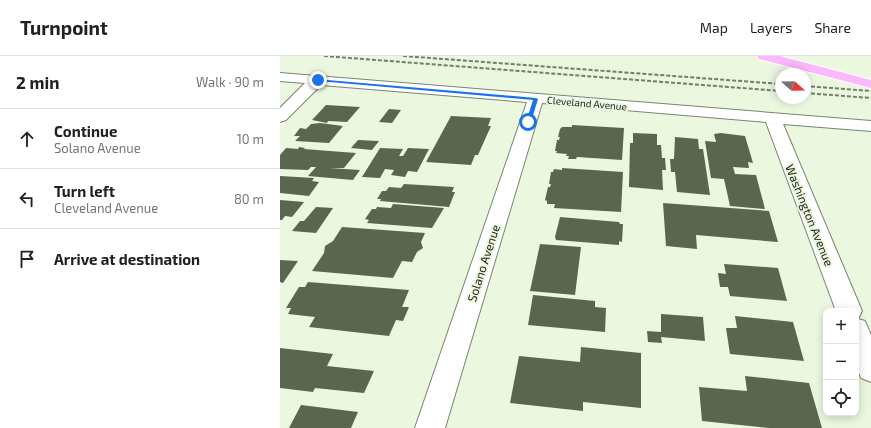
<!DOCTYPE html>
<html lang="en">
<head>
<meta charset="utf-8">
<style>
	:root { --surface:#fff; --page:#f6f6f6; --text:#202124; --muted:#757577; --line:#e0e0e0 }
	body { margin:0; font-family:"Exo 2",sans-serif; background:var(--page); color:var(--text) }
	.controls { position:absolute; right:12px; bottom:12px; display:grid; overflow:hidden; border-radius:8px; box-shadow:0 2px 10px #0003 }
	.controls button { width:36px; height:36px; display:grid; place-items:center; padding:0; border:0; border-bottom:1px solid var(--line); background:var(--surface); color:var(--text); font:20px sans-serif }
	.compass { position:absolute; left:495px; top:12px; width:36px; height:36px; border-radius:50%; background:var(--surface); box-shadow:0 2px 10px #0003; rotate:110deg }
	.stop { position:absolute; width:12px; height:12px; margin:-9px; border:3px solid #1a73e8; border-radius:50%; background:#fff }
	.stop.end { background:#1a73e8; border-color:#fff; box-shadow:0 1px 4px #0008 }
	.list { margin:0; padding:0; list-style:none }
	h2 { display:flex; justify-content:space-between; align-items:center; height:52px; margin:0; padding:0 16px; font-size:17px }
	h2 small { font-size:13px; font-weight:400; color:var(--muted) }
	.list li { display:grid; grid-template-columns:26px 1fr auto; gap:12px; align-items:center; box-sizing:border-box; height:60px; padding:0 16px; border-top:1px solid var(--line) }
	.list b { display:block; font-size:15px; white-space:nowrap }
	.list p { margin:0; font-size:13px; white-space:nowrap; color:var(--muted) }
	.list em { font-size:13px; font-style:normal; color:var(--muted) }
	.icon { flex:none; width:22px; height:22px; fill:none; stroke:currentColor; stroke-width:2; stroke-linecap:round; stroke-linejoin:round }
	.map { position:relative; flex:none; width:591px; height:372px; overflow:hidden }
	header { display:flex; align-items:center; gap:24px; box-sizing:border-box; height:56px; padding:0 20px; background:var(--surface); border-bottom:1px solid var(--line) }
	header strong { font-size:19px }
	nav { display:flex; gap:22px; margin-inline-start:auto; font-size:14px }
	main { display:flex }
	aside { flex:1; background:var(--surface) }
	.map>svg:first-child { display:block }
	.building { fill:#5b6651 }
	.lines { fill:none; stroke-linecap:round; stroke-linejoin:round }
	.minor-casing { stroke:#7a856f; stroke-width:2 }
	.highway-casing { stroke:#fff; stroke-width:2 }
	.minor { fill:#fff; fill-rule:evenodd }
	.highway { fill:#fab9fc; fill-rule:evenodd }
	.rail { stroke:#757c6d; stroke-width:2; stroke-dasharray:4 2; stroke-linecap:butt }
	.route { fill:#1a73e8 }
	.labels { text-anchor:middle; dominant-baseline:central; stroke-width:4; stroke-linejoin:round; paint-order:stroke }
	.far-street-label { font-size:10px; fill:#21261d; stroke:#ebf7df }
	.street-label { font-size:12px; fill:#21261d; stroke:#ebf7df }
</style>
</head>
<body>
<header>
<strong>Turnpoint</strong>
<nav><a>Map</a><a>Layers</a><a>Share</a></nav>
</header>
<main>
<aside>
<h2>2 min<small>Walk · 90 m</small></h2>
<ul class="list">
<li><svg class="icon" aria-label="ahead" viewBox="0 0 24 24"><path d="M12 20V5M6 11l6-6 6 6"/></svg><div><b>Continue</b><p>Solano Avenue</p></div><em>10 m</em></li>
<li><svg class="icon" aria-label="left" viewBox="0 0 24 24"><path d="M17 20v-9H6M10 6l-5 5 5 5"/></svg><div><b>Turn left</b><p>Cleveland Avenue</p></div><em>80 m</em></li>
<li><svg class="icon" aria-label="arrive" viewBox="0 0 24 24"><path d="M6 21V4h12l-3 4 3 4H6"/></svg><div><b>Arrive at destination</b></div></li>
</ul>
</aside>
<div class="map">
<svg width="591" height="372" viewBox="0 0 591 372">
	<rect width="100%" height="100%" fill="#ebf7df"/>
	<path class="building" d="M46,49L80,51L67,66L48,65L47,67L32,64Z
		M109,53L121,54L112,67L99,66Z
		M171,60L211,62L208,70H211L198,99H195L191,109L146,106Z
		M40,67L63,70L49,87L15,85L20,80H14L20,72L26,73L31,68Z
		M292,69L344,72L342,104L297,101L296,103H288L289,100H286L287,98L276,97L277,95H275L277,84H279L280,81H278L280,73L282,71H292Z
		M353,77L377,78V89H381L382,102H385L386,114H382L383,134L349,131L350,87H353Z
		M441,77L465,80L473,107L468,106L469,112L453,111L455,118L476,119L485,153L450,150L444,123L431,122L425,85L436,86L434,78Z
		M395,81L418,83L419,93H423L430,139L397,136L395,116H391L390,103H394Z
		M78,84L99,85L92,94L71,92Z
		M19,91L25,92L24,93L76,97L64,112H50L80,114L73,124L28,120L36,111H31L28,114L0,113V99L6,92L18,93Z
		M100,92L123,93L119,100H123L128,92L149,93L137,116L128,115L125,121L111,119L114,114L105,113L100,122L82,121Z
		M282,112L343,116L341,156L274,152L275,148H267V145L265,144L268,131H270L271,128H269L271,116H273L274,113L282,114Z
		M0,120L34,122L32,125L39,126L29,140L0,137Z
		M124,128L174,131L172,136H175L169,151L100,145L101,143H97L102,135H106L109,131L121,132Z
		M0,144L24,146L12,161L5,160L2,164H0Z
		M383,147L489,155L498,186L416,179L417,193L386,190Z
		M113,148L164,152L152,172L87,167L89,164L85,163L92,153H96L97,151L111,152Z
		M36,151L53,152L36,177L12,175L20,165H24Z
		M280,161L339,166L340,168H343L342,186L339,185V189L276,184L275,181Z
		M62,171L145,177L141,186L143,192L137,196L132,206L122,205L113,222L32,215L44,197L45,190L53,185Z
		M260,188L301,191L295,239L250,235Z
		M0,204L18,205L3,227L0,226Z
		M444,208L498,212L507,245L450,240L448,231H440L438,217L446,218Z
		M28,226L129,234L122,251H129L123,265L116,264L109,280L29,271L35,261L8,258L11,252H6L19,231H25Z
		M253,239L315,245V251L326,252L325,276L248,269Z
		M381,258L423,261L425,285L381,281L382,287L368,286L367,275L381,276Z
		M455,260L513,266L524,305L450,298L446,272H457Z
		M301,291L361,297V352L303,346V355L230,347L239,300L300,306Z
		M0,292L53,298L47,310L94,315L84,337L35,332L33,336L0,332Z
		M465,320L529,327L542,372H489L422,365L419,331L467,335Z
		M21,349L78,356L71,372H9Z"/>
	<g class="lines">
		<defs>
			<path id="minor" d="M0,17L591,65V75L503,68L582,255L578,263L585,265L591,279V326L581,322L576,309V255H556L486,66L262,47L165,372H135L247,46L41,29L6,64L0,66V52L25,27L0,25Z"/>
			<path id="highway" d="M477,0H500L591,24V32L479,3Z"/>
		</defs>
		<use href="#minor" class="minor-casing"/>
		<use href="#highway" class="highway-casing"/>
		<use href="#minor" class="minor"/>
		<use href="#highway" class="highway"/>
		<path class="rail" d="M44,0L501,35
			M123,0L501,28
			M525,30L591,35
			M525,37L591,42"/>
	</g>
	<path class="route" d="M36,23L256,42L258,43L251,66L248,68L246,66L253,44L38,25Z"/>
	<g class="labels">
		<g class="far-street-label">
			<text transform="translate(307 47) rotate(5)">Cleveland Avenue</text>
		</g>
		<g class="street-label">
			<text transform="translate(530 159) rotate(68)">Washington Avenue</text>
			<text transform="translate(203 207) rotate(-72)">Solano Avenue</text>
		</g>
	</g>
</svg>
<div class="controls">
<button>+</button>
<button>−</button>
<button><svg class="icon" aria-label="locate" viewBox="0 0 24 24"><circle cx="12" cy="12" r="6"/><path d="M12 2v4M12 18v4M2 12h4M18 12h4"/></svg></button>
</div>
<svg class="compass" viewBox="-18 -18 36 36"><path d="M0-13l5 13h-10z" fill="#e53935"/><path d="M0 13l5-13h-10z" fill="#757577"/></svg>
<div class="stop" style="left:248px;top:66px"></div>
<div class="stop end" style="left:38px;top:24px"></div>
</div>
</main>
</body>
</html>
